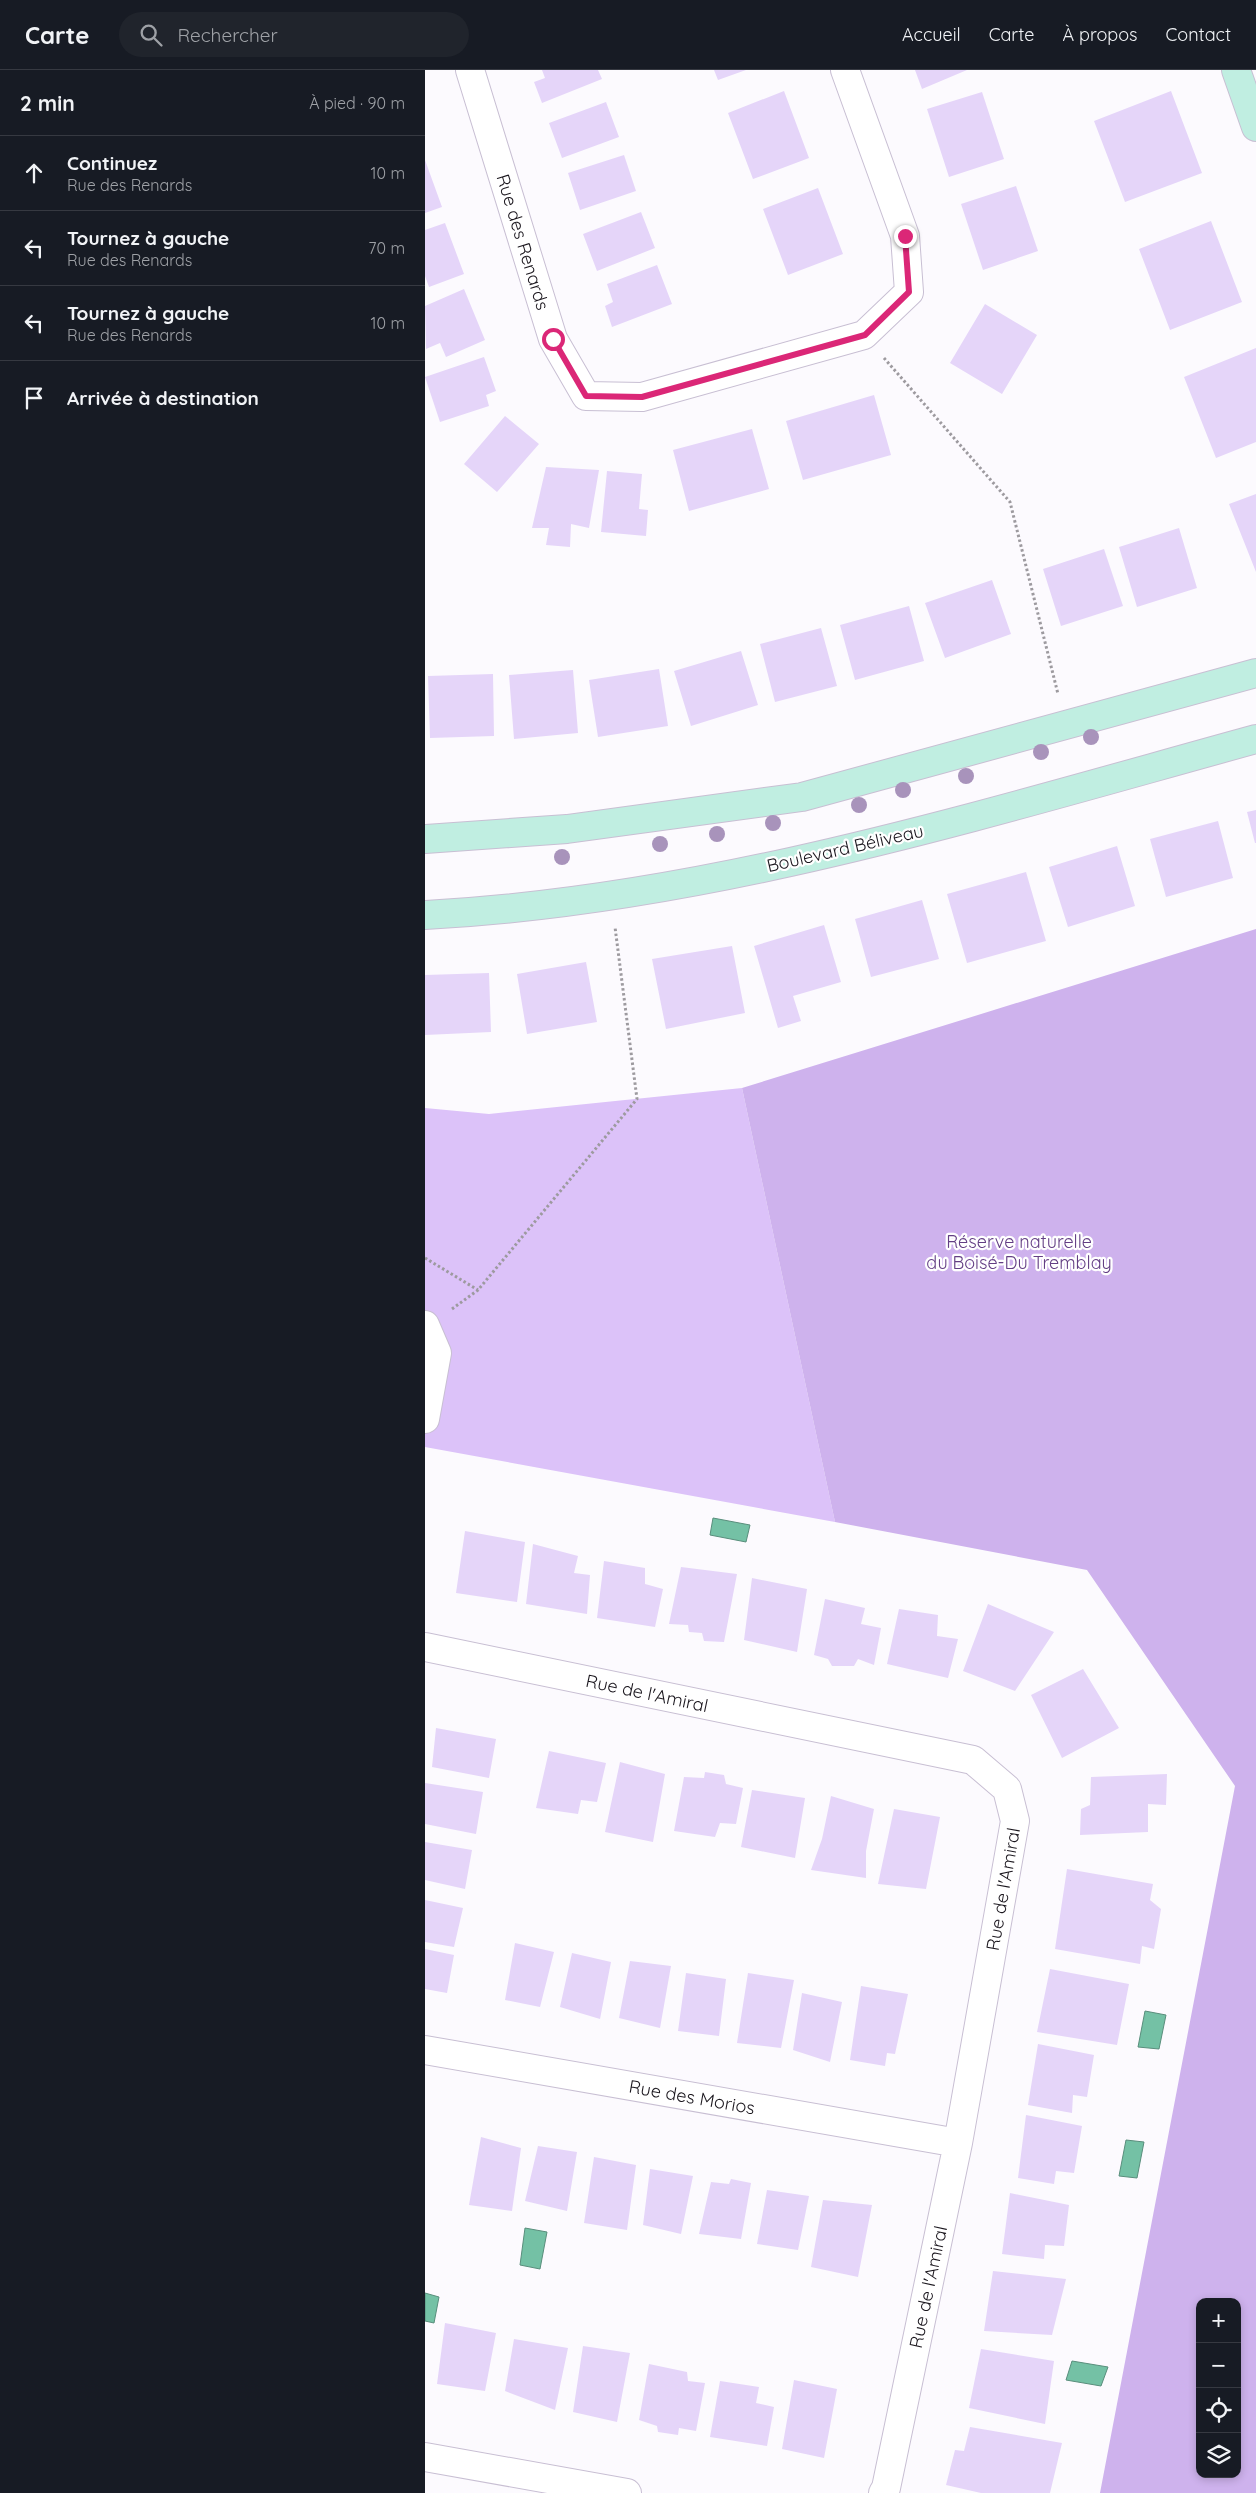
<!DOCTYPE html>
<html lang="fr">
<head>
<meta charset="utf-8">
<style>
	:root { --surface:#171b24; --page:#20242c; --text:#f1f3f6; --muted:#9ea1a6; --line:#363941 }
	body { margin:0; font-family:Quicksand,sans-serif; background:var(--page); color:var(--text) }
	.controls { position:absolute; right:15px; bottom:15px; display:grid; overflow:hidden; border-radius:10px; box-shadow:0 2px 8px #0003 }
	.controls button { width:45px; height:45px; display:grid; place-items:center; padding:0; border:0; border-bottom:1px solid var(--line); background:var(--surface); color:var(--text); font:25px sans-serif }
	.stop { position:absolute; width:15px; height:15px; margin:-11px; border:4px solid #db2777; border-radius:50%; background:#fff }
	.stop.end { background:#db2777; border-color:#fff; box-shadow:0 1px 5px #0008 }
	.list { margin:0; padding:0; list-style:none }
	h2 { display:flex; justify-content:space-between; align-items:center; height:65px; margin:0; padding:0 20px; font-size:21px }
	h2 small { font-size:16px; font-weight:400; color:var(--muted) }
	.list li { display:grid; grid-template-columns:32px 1fr auto; gap:15px; align-items:center; box-sizing:border-box; height:75px; padding:0 20px; border-top:1px solid var(--line) }
	.list b { display:block; font-size:19px; white-space:nowrap }
	.list p { margin:0; font-size:16px; white-space:nowrap; color:var(--muted) }
	.list em { font-size:16px; font-style:normal; color:var(--muted) }
	.icon { flex:none; width:28px; height:28px; fill:none; stroke:currentColor; stroke-width:2; stroke-linecap:round; stroke-linejoin:round }
	.map { position:relative; flex:none; width:831px; height:2423px; overflow:hidden }
	header { display:flex; align-items:center; gap:30px; box-sizing:border-box; height:70px; padding:0 25px; background:var(--surface); border-bottom:1px solid var(--line) }
	header strong { font-size:24px }
	nav { display:flex; gap:28px; margin-inline-start:auto; font-size:18px }
	.search { width:350px; height:45px; background:var(--page); display:flex; align-items:center; gap:12px; box-sizing:border-box; padding:0 18px; border-radius:28px; color:var(--muted); font-size:19px }
	main { display:flex }
	aside { flex:1; background:var(--surface) }
	.map>svg:first-child { display:block }
	.green { fill:#dcc2f9 }
	.forest { fill:#ceb2ed; fill-rule:evenodd }
	.water { fill:#74c1a5; stroke:#598e7c }
	.building { fill:#e5d5f9 }
	.lines { fill:none; stroke-linecap:round; stroke-linejoin:round }
	.street-casing { stroke:#c8bfd3; stroke-width:30 }
	.secondary-casing { stroke:#c8bfd3; stroke-width:30 }
	.path { stroke:#9d9a9f; stroke-width:3; stroke-dasharray:2.5 2.5; stroke-linecap:butt }
	.street { stroke:#fff; stroke-width:28 }
	.secondary { stroke:#c0eee1; stroke-width:28 }
	.tree { fill:#a893bb }
	.route { stroke:#db2777; stroke-width:6 }
	.labels { text-anchor:middle; dominant-baseline:central; stroke-width:4.5; stroke-linejoin:round; paint-order:stroke }
	.street-label { font-size:18px; fill:#1a161d; stroke:#fff }
	.park-label { font-size:18px; fill:#633e84; stroke:#fff }
</style>
</head>
<body>
<header>
<strong>Carte</strong>
<div class="search"><svg class="icon" aria-label="search" viewBox="0 0 24 24"><circle cx="10" cy="10" r="6"/><path d="M15 15l6 6"/></svg>Rechercher</div>
<nav><a>Accueil</a><a>Carte</a><a>À propos</a><a>Contact</a></nav>
</header>
<main>
<aside>
<h2>2 min<small>À pied · 90 m</small></h2>
<ul class="list">
<li><svg class="icon" aria-label="ahead" viewBox="0 0 24 24"><path d="M12 20V5M6 11l6-6 6 6"/></svg><div><b>Continuez</b><p>Rue des Renards</p></div><em>10 m</em></li>
<li><svg class="icon" aria-label="left" viewBox="0 0 24 24"><path d="M17 20v-9H6M10 6l-5 5 5 5"/></svg><div><b>Tournez à gauche</b><p>Rue des Renards</p></div><em>70 m</em></li>
<li><svg class="icon" aria-label="left" viewBox="0 0 24 24"><path d="M17 20v-9H6M10 6l-5 5 5 5"/></svg><div><b>Tournez à gauche</b><p>Rue des Renards</p></div><em>10 m</em></li>
<li><svg class="icon" aria-label="arrive" viewBox="0 0 24 24"><path d="M6 21V4h12l-3 4 3 4H6"/></svg><div><b>Arrivée à destination</b></div></li>
</ul>
</aside>
<div class="map">
<svg width="831" height="2423" viewBox="0 0 831 2423">
	<rect width="100%" height="100%" fill="#fcfafe"/>
	<path class="green" d="M317,1018L410,1452L0,1377V1038L64,1044Z"/>
	<path class="forest" d="M831,859V2423H675L810,1716L662,1500L410,1452L317,1018ZM775,2232H812V2404H775Z"/>
	<path class="water" d="M288,1448L325,1455L321,1472L285,1465Z
		M720,1941L741,1945L734,1979L713,1977Z
		M701,2070L719,2072L712,2108L694,2106Z
		M100,2158L122,2162L115,2199L95,2195Z
		M0,2223L14,2227L9,2253L0,2251Z
		M647,2291L683,2297L676,2316L641,2310Z"/>
	<path class="building" d="M117,0H173L177,9L117,33L109,12L120,8Z
		M289,0H321L293,10Z
		M490,0H542L497,19Z
		M359,21L384,88L328,109L303,43Z
		M746,21L777,103L700,132L669,51Z
		M557,22L579,89L524,107L502,39Z
		M181,32L194,67L137,88L124,53Z
		M199,85L211,121L155,140L143,103Z
		M0,90L17,137L0,143Z
		M591,116L613,181L558,200L536,134Z
		M393,118L418,184L363,205L338,139Z
		M216,142L230,178L172,201L158,164Z
		M786,151L817,232L745,260L714,179Z
		M20,153L39,204L4,217L0,206V160Z
		M232,195L247,234L187,257L180,236L188,232L182,214Z
		M39,219L60,270L21,287L15,273L1,279L0,236Z
		M560,234L612,265L577,324L525,293Z
		M831,278V372L791,388L759,307Z
		M59,287L71,321L61,325L64,336L15,352L0,307Z
		M449,325L466,385L378,410L361,351Z
		M80,346L114,374L72,422L39,394Z
		M327,359L344,419L264,441L248,380Z
		M121,397L174,400L164,458L146,454L145,477L121,475L124,458H107Z
		M182,401L217,404L214,439L223,440L221,466L176,462Z
		M831,424V502L804,434Z
		M754,458L772,518L712,537L694,477Z
		M679,479L698,536L636,556L618,499Z
		M567,510L586,564L520,588L500,533Z
		M484,536L499,591L430,610L415,555Z
		M396,558L412,616L350,632L335,574Z
		M316,581L333,635L266,656L249,601Z
		M234,599L243,656L173,667L164,610Z
		M148,600L153,663L89,669L84,605Z
		M68,604L69,666L5,668L3,606Z
		M831,740V773H830L822,742Z
		M793,751L808,808L741,827L725,769Z
		M692,776L710,836L643,857L624,797Z
		M601,802L621,871L542,893L522,824Z
		M497,830L514,889L446,907L430,849Z
		M399,855L416,912L368,926L376,951L353,958L329,876Z
		M307,876L320,943L241,959L227,889Z
		M161,892L172,952L102,964L92,904Z
		M64,903L66,962L0,965V905Z
		M40,1461L100,1472L92,1532L31,1523Z
		M108,1474L153,1486L149,1503L165,1505L162,1544L101,1534Z
		M179,1491L220,1498V1514L238,1519L230,1557L172,1548Z
		M256,1497L312,1504L299,1572L279,1571L277,1563L264,1562L263,1555L244,1554Z
		M327,1508L382,1519L372,1582L319,1570Z
		M400,1529L440,1538L436,1554L456,1558L449,1595L433,1589L429,1596H407L403,1589L389,1585Z
		M563,1534L629,1562L590,1621L538,1601Z
		M474,1539L513,1545L512,1566L533,1569L523,1608L462,1594Z
		M658,1599L694,1658L637,1688L606,1625Z
		M11,1658L71,1669L64,1708L7,1697Z
		M124,1681L181,1693L172,1732L156,1730L153,1744L111,1738Z
		M195,1692L240,1704L228,1772L180,1762Z
		M280,1702L299,1705L301,1714L318,1718L311,1754L295,1753L290,1767L249,1761L259,1707L279,1708Z
		M742,1704L741,1735L723,1734V1762L655,1765L656,1739L665,1735L666,1707Z
		M0,1713L58,1722L51,1764L0,1754Z
		M327,1720L380,1728L370,1788L316,1777Z
		M406,1726L449,1739L441,1781V1808L386,1800L397,1769Z
		M469,1739L515,1747L501,1819L453,1814Z
		M0,1772L47,1780L40,1819L0,1810Z
		M642,1799L728,1814L725,1830L736,1839L729,1879L717,1876L715,1894L630,1879Z
		M0,1830L38,1838L29,1877L0,1872Z
		M90,1873L129,1882L115,1937L80,1930Z
		M0,1879L29,1885L22,1923L0,1919Z
		M147,1883L186,1892L175,1949L135,1937Z
		M205,1891L246,1896L235,1958L194,1948Z
		M625,1899L704,1914L692,1975L612,1962Z
		M261,1903L301,1909L294,1966L253,1961Z
		M323,1903L369,1910L356,1978L312,1973Z
		M436,1916L483,1924L470,1984L462,1983L460,1996L425,1990Z
		M377,1923L417,1932L405,1992L368,1980Z
		M613,1974L669,1985L662,2027L648,2025L647,2043L603,2035Z
		M601,2045L657,2056L649,2103L631,2101L629,2114L593,2108Z
		M56,2067L96,2078L87,2141L44,2135Z
		M113,2076L152,2082L142,2141L100,2131Z
		M169,2087L211,2095L202,2160L159,2153Z
		M225,2099L268,2106L256,2164L218,2155Z
		M306,2109L326,2113L316,2169L274,2164L286,2112L304,2114Z
		M342,2120L384,2126L373,2180L332,2174Z
		M585,2123L644,2135L639,2176L620,2175L619,2189L577,2184Z
		M398,2130L447,2135L433,2207L386,2197Z
		M568,2201L641,2209L627,2265L559,2261Z
		M20,2253L71,2263L60,2321L12,2314Z
		M89,2269L143,2278L130,2340L80,2321Z
		M158,2276L205,2283L192,2352L148,2342Z
		M556,2279L629,2291L620,2354L544,2338Z
		M224,2294L262,2302L263,2311L280,2313L271,2361L254,2358L253,2365L233,2362L232,2356L214,2350Z
		M369,2310L412,2319L399,2388L357,2379Z
		M295,2311L334,2317L331,2333L349,2337L342,2376L285,2367Z
		M545,2357L637,2373L625,2423H556L521,2415L530,2380L539,2381Z"/>
	<g class="lines">
		<defs>
			<path id="street" d="M45,0L128,269L161,326L217,327L439,265L484,222L480,166L420,0
				M0,1255L12,1283L0,1349
				M0,1577L548,1690L582,1719L590,1751L533,2073L461,2418L458,2423
				M0,1980L533,2073
				M0,2387L202,2423"/>
			<path id="secondary" d="M811,0L831,57
				M0,769L142,759L377,727L831,603
				M0,845C284,830 558,744 831,669"/>
		</defs>
		<use href="#street" class="street-casing"/>
		<use href="#secondary" class="secondary-casing"/>
		<path class="path" d="M459,288L585,432L633,624
			M0,1188L53,1220
			M27,1239L53,1220L212,1029L190,857"/>
		<use href="#street" class="street"/>
		<use href="#secondary" class="secondary"/>
	</g>
	<g class="tree">
		<circle cx="666" cy="667" r="8"/>
		<circle cx="616" cy="682" r="8"/>
		<circle cx="541" cy="706" r="8"/>
		<circle cx="478" cy="720" r="8"/>
		<circle cx="434" cy="735" r="8"/>
		<circle cx="348" cy="753" r="8"/>
		<circle cx="292" cy="764" r="8"/>
		<circle cx="235" cy="774" r="8"/>
		<circle cx="137" cy="787" r="8"/>
	</g>
	<g class="lines">
		<path class="route" d="M128,269L161,326L217,327L440,265L484,222L480,166"/>
	</g>
	<g class="labels">
		<g class="street-label">
			<text transform="translate(98 172) rotate(73)">Rue des Renards</text>
			<text transform="translate(420 778) rotate(-13)">Boulevard Béliveau</text>
			<text transform="translate(222 1623) rotate(12)">Rue de l'Amiral</text>
			<text transform="translate(578 1819) rotate(-80)">Rue de l'Amiral</text>
			<text transform="translate(267 2027) rotate(10)">Rue des Morios</text>
			<text transform="translate(503 2217) rotate(-78)">Rue de l'Amiral</text>
		</g>
		<g class="park-label">
			<text x="594" y="1171">Réserve naturelle<tspan x="594" dy="21">du Boisé-Du Tremblay</tspan></text>
		</g>
	</g>
</svg>
<div class="controls">
<button>+</button>
<button>−</button>
<button><svg class="icon" aria-label="locate" viewBox="0 0 24 24"><circle cx="12" cy="12" r="6"/><path d="M12 2v4M12 18v4M2 12h4M18 12h4"/></svg></button>
<button><svg class="icon" aria-label="layers" viewBox="0 0 24 24"><path d="M12 4l9 5-9 5-9-5zM3 14l9 5 9-5"/></svg></button>
</div>
<div class="stop" style="left:128px;top:269px"></div>
<div class="stop end" style="left:480px;top:166px"></div>
</div>
</main>
</body>
</html>
